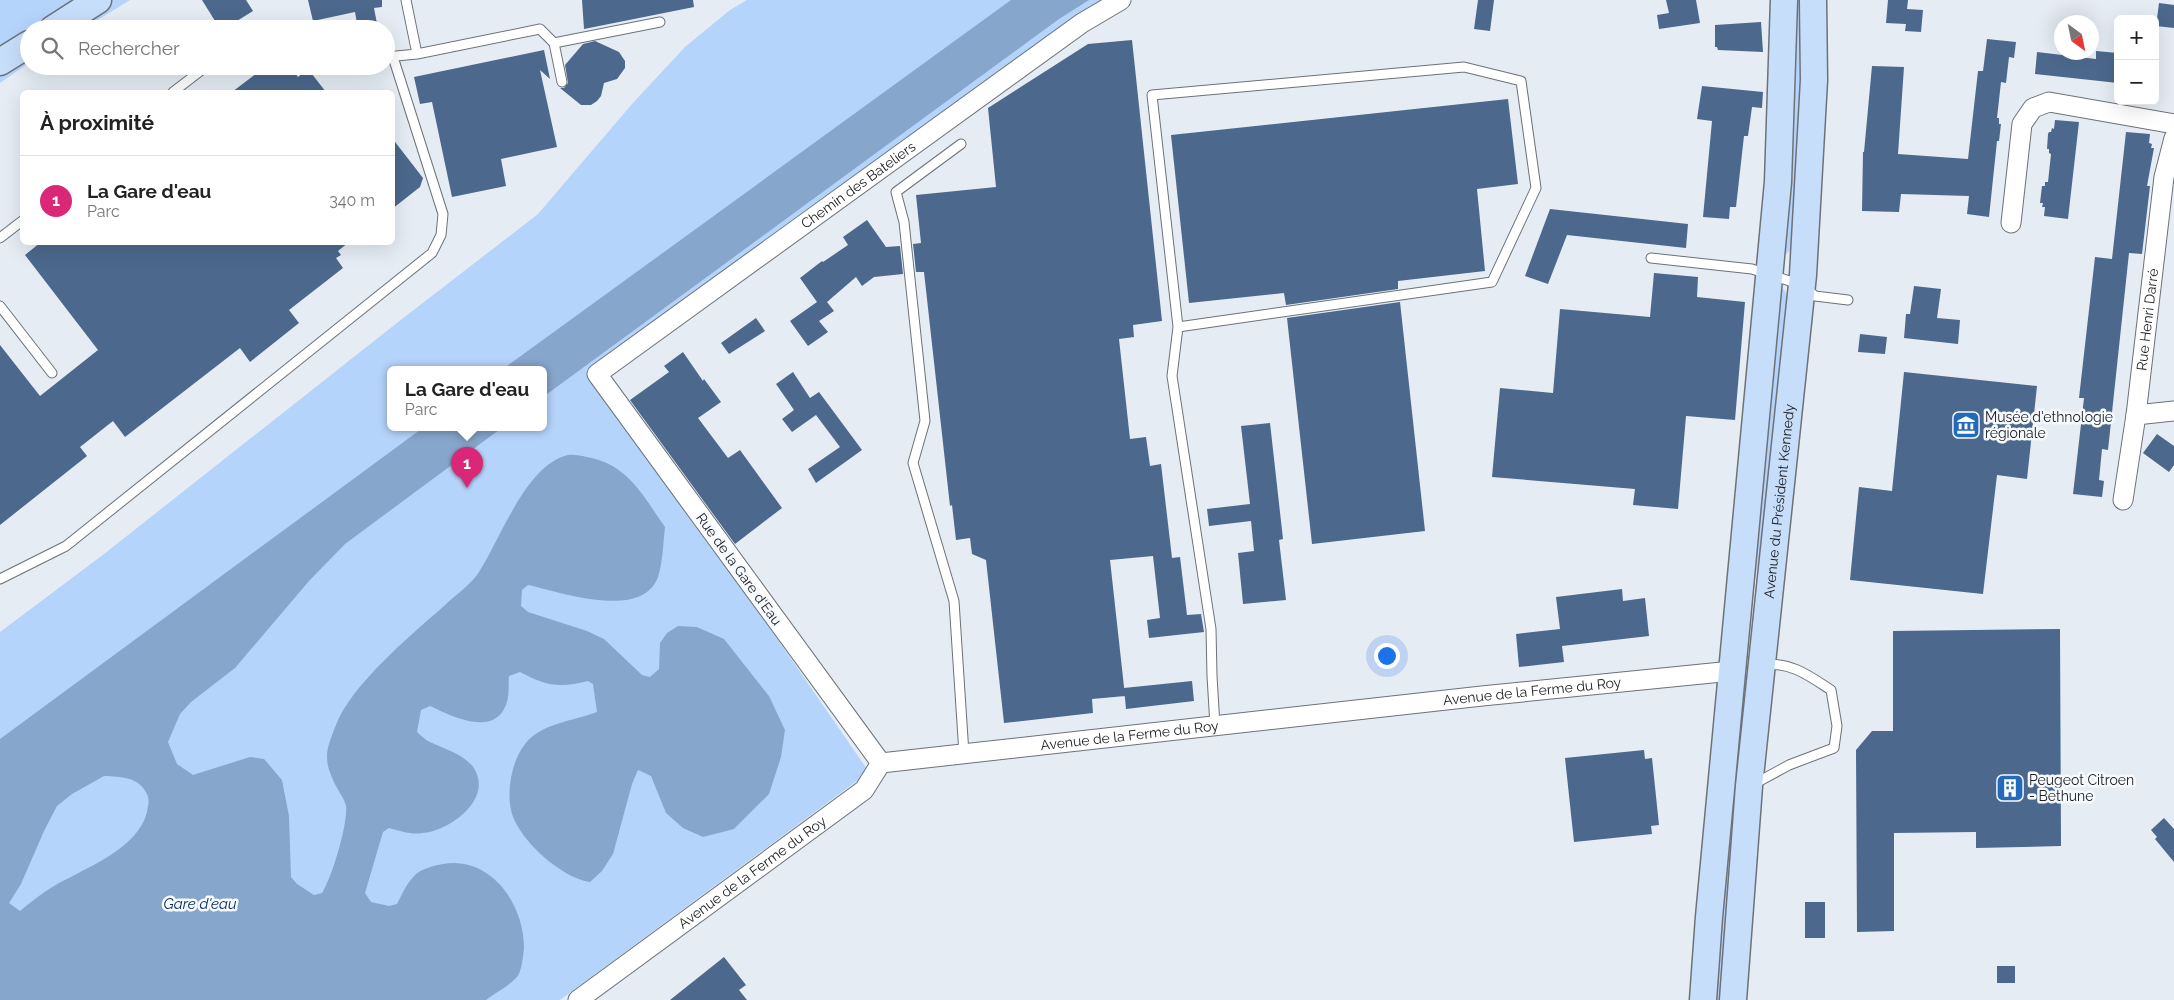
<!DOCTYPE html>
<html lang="fr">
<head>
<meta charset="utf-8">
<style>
	:root { --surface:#fff; --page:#f6f6f6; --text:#222; --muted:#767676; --line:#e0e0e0; --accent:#db2777 }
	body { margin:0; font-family:Raleway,sans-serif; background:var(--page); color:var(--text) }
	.controls { position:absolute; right:15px; top:15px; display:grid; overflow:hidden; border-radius:8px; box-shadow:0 5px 20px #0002 }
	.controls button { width:45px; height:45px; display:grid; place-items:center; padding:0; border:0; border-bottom:1px solid var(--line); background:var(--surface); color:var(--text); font:25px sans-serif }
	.compass { position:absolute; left:2054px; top:15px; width:45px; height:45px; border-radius:50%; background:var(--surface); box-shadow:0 5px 20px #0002; rotate:147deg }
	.you { position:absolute; left:1386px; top:655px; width:18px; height:18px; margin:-12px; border:4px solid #fff; border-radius:50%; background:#1a73e8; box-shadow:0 0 0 8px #1a73e833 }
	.badge { display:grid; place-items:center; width:32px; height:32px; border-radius:50%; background:var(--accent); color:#fff; font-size:16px; font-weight:700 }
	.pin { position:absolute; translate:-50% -41px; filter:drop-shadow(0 1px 2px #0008) }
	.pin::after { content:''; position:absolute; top:26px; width:18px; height:15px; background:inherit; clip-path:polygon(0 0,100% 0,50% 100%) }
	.popup { position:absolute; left:387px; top:366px; width:160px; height:65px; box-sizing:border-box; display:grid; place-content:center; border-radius:8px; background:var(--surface); filter:drop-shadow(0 1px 4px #0005); font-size:16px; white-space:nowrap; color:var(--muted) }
	.popup b { font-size:19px; color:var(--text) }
	.popup::after { content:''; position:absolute; left:50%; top:100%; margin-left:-10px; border:10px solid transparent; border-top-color:var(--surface) }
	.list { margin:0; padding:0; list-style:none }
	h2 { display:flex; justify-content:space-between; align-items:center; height:65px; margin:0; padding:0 20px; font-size:21px }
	h2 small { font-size:16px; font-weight:400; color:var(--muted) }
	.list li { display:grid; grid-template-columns:32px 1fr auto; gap:15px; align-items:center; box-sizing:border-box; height:90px; padding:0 20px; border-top:1px solid var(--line) }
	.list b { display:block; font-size:19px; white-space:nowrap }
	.list p { margin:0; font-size:16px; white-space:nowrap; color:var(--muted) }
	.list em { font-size:16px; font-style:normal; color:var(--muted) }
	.icon { flex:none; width:28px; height:28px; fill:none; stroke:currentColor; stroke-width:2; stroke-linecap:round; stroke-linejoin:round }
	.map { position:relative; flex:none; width:2174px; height:1000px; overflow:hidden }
	.search { position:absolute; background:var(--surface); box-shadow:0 5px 20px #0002; left:20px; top:20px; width:375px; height:55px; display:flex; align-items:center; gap:12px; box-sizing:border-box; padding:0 18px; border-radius:28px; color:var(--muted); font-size:19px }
	.panel { position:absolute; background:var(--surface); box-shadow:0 5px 20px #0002; left:20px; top:90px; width:375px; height:155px; border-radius:8px }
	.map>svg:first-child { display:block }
	.green { fill:#b5d4fb; fill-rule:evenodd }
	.water { fill:#87a6cc; fill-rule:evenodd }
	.building { fill:#4c688c }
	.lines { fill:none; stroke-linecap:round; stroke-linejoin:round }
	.lane-casing { stroke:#6c7278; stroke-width:11 }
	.street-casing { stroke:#6c7278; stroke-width:21 }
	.secondary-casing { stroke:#6c7278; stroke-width:29 }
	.lane { stroke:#fff; stroke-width:9 }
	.street { stroke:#fff; stroke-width:19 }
	.secondary { stroke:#c7defa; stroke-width:26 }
	.labels { text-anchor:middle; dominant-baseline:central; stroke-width:5; stroke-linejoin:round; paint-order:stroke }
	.street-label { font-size:14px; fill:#1b1d20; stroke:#f6f9fe }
	.poi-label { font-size:14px; fill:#1b1d20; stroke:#f6f9fe; text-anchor:start }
	.water-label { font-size:15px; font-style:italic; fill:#002b59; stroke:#f6f9fe }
</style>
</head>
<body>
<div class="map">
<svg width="2174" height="1000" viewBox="0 0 2174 1000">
	<rect width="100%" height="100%" fill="#e6ecf4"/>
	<path class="green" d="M0,0H130L83,29H29V63L0,83Z
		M747,0H1108L1010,62L589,371L727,566L869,772L560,1000H0V632L104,554L393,326L538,214L632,104L685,47L730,10ZM391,369H543V427H391Z
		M1794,0H1802L1803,34L1795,246L1782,258Z
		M1778,284L1785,291L1790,304L1777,456L1745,636Z
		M1742,685H1750L1726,1000H1715Z"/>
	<path class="water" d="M1011,0H1089L1059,19L543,397V369H503Z
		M424,427H503L345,544L309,581L235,668L191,702L180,714L168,742L177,764L193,775L250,757L264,759L282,780L289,816L291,877L297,884L314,895L322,893C332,877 348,824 346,806C345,800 339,792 336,786C323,760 325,752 336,725C351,685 411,635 444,606C454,596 469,586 477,575C500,541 525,465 568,455C574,454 582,456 587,457C628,464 643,496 665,527C663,543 663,562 658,577C642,621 560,592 528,585L522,590L521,606L528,612L587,631L604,639L642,675L650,677L659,669L660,643L667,633L678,626L697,627L724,639L769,696L785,730L781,757L769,794L734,829L703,837L683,828L666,813L651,776L638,770L632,784L613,854L602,871L590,882C562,878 521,842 512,814C506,793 511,762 525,744C541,723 574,721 597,712L593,684L588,681C559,688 546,686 520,672L509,676C508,686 510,698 505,707C492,737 449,715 430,706L421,710L417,732C422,736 426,741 432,743C447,750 469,756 476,772C490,802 448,831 423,833C411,835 401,831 389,828L383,832L365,893L371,902L389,906L397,904C402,894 407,883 415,875C423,868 433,866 443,864C491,856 524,904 524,948C523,956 522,971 517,977C509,986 495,993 486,1000H0V739ZM104,776C121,777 138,776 147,794C150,801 148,805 147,812C138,849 85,868 54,886C42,893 31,902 20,911L9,903L21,884L44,831L57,806L72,794Z"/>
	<path class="building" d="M202,0H246L253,11L224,29H220Z
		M308,0H382V7L374,8L378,29H358L355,12L313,21Z
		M582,0H693L694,7L584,29Z
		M1478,0H1494L1490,31L1474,29Z
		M1666,0H1696L1700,23L1659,29L1657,15L1669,13Z
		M1888,0H1908L1907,9L1923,10L1921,32L1905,31L1906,24L1886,23Z
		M2159,3L2174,5V28L2156,26Z
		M1761,22L1763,52L1718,50L1717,47H1715V25Z
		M1987,39L2016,42L2014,58L2009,57L2006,83L2001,82L1997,118H1999V124H2001L1999,141H1997L1989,217L1967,214L1969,196L1901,194L1899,212L1862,211L1863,152H1864L1872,66L1904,67L1898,154L1968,159L1978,71H1983Z
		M1132,40L1162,321L1133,325L1134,337L1119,339L1130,439L1146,437L1150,466L1161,464L1172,558L1180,557L1187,615L1201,614L1204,632L1149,638L1147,620L1160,618L1153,556L1110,560L1125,696L1092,699L1093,713L1004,723L986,560L972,554L970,538L956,540L952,505L950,506L924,272H916L913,244L921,243L916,195L996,187L988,108L1088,44Z
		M595,41L619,52L625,61V68L617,79L604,83L601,96L597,101L591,105H581L560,88H564L568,83L565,65L583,44Z
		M544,50L550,79L540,70L557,147L501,159L506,186L452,197L432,102L420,104L414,77Z
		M2096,51L2118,53V83L2035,74L2037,52L2096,59Z
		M266,66H290L298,77L308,69L326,92H232Z
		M1702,86L1763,92L1762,108L1752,107L1748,136H1744L1736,207H1730L1729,219L1703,217L1712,121L1697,119Z
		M1508,99L1518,184L1477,189L1485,271L1398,281V289L1286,305L1284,293L1189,303L1171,135Z
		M2055,120L2079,122L2068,219L2044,216L2045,207H2042L2043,203H2040L2042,186H2045V182H2048L2051,154L2049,153V149H2047L2048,134L2049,132H2051L2052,128L2054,129Z
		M2126,132L2150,134L2149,143L2152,144L2151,148H2154L2147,186H2150L2142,254L2129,253L2108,450L2102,449L2099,480L2104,481L2102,497L2073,494L2084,398H2079L2095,257L2112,259Z
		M392,138L423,178L420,187L392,209Z
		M1550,209L1688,224L1686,248L1567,235L1548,284L1525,276Z
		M867,220L886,247L900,246L903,274L874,277L862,286L856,277L827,302L834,311L819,321L828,332L808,346L790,321L817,302L800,278L822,261L823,262L848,245L843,237Z
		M41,242H349L338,251L341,255L336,258L343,268L289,310L299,323L250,362L240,348L125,437L113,421L80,447L87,456L0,525V345L40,396L98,350L25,255Z
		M1654,273L1698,277L1697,297L1745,302L1735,420L1686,416L1678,509L1633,505L1635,489L1492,477L1500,388L1553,393L1560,309L1650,317Z
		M1914,286L1941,289L1937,318L1960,320L1958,344L1904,338L1906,314H1910Z
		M1400,302L1425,531L1312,544L1287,318Z
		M756,318L765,331L729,354L721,343Z
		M1860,334L1887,337L1885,354L1858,352Z
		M683,352L703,381L704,379L721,402L698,418L728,458L740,450L782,508L735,544L630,400L669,372L664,366Z
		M793,372L810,398L819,392L862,450L816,483L808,469L840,447L816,415L792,432L782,419L794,410L776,384Z
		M1904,372L2037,386L2027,479L1997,475L1983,594L1850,580L1859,487L1892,491Z
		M1270,423L1283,539L1279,540L1286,600L1243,604L1238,553L1254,551L1251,521L1209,526L1207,509L1250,504L1241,426Z
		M2157,434L2174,446V465L2169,472L2143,453Z
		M1622,589L1623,601L1645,598L1649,636L1562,646L1564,662L1519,667L1516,634L1560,629L1556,597Z
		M2060,629L2061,846L1976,848V832L1894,833V931L1857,932L1856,750L1872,731H1893V631Z
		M1192,681L1194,701L1126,709L1124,688Z
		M1644,750L1645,759L1652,758L1659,825L1651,826L1652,834L1574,842L1565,758Z
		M2164,818L2174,829V862L2155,839L2157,837L2151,830Z
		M1805,902H1825V938H1805Z
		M724,957L746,985L739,990L747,1000H670Z
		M1997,966H2015V983H1997Z"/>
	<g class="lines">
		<defs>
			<path id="lane" d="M406,0L417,54
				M554,43L562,82
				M386,57L417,54L540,29L554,43L660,22
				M173,92L207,66
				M961,144L896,192L904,222L925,421L913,463L954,601L964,754
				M0,238L22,221
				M1651,258L1752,269L1802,285L1815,296L1848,300
				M0,306L52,373
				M1178,327L1492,282L1536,188L1521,81L1464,67L1152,95L1178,327L1172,376L1211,629L1212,676L1215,726
				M0,579L66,546L432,253L441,235L443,214L393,57
				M1754,784L1789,765L1834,748L1837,726L1831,690C1811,677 1790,661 1765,665"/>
			<g id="street">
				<path d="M2011,223L2022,124L2033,108L2049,102L2174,124"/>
				<path d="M2136,415L2174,411"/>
				<path id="s1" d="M2123,500L2136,415L2164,177L2174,138"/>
				<path id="s2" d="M881,763L597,374L1082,23L1121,0"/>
				<path id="s3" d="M881,763L1482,696L1732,671"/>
				<path id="s4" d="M578,1000L864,790L881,763"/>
			</g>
			<g id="secondary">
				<path d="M53,29L98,0"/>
				<path d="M0,62L29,44"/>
				<path d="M1703,1000L1709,917L1778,182L1784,0"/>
				<path id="s5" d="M1733,1000L1749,786L1803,275L1814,80L1813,0"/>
			</g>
		</defs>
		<use href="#lane" class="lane-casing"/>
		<use href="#street" class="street-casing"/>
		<use href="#secondary" class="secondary-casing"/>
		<use href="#lane" class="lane"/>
		<use href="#street" class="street"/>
		<use href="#secondary" class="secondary"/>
	</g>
	<defs>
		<symbol id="museum-square" viewBox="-11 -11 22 22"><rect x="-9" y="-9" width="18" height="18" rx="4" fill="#246abb" stroke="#f6f9fe"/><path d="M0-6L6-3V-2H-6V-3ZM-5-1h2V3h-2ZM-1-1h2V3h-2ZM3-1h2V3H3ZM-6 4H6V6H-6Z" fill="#fff"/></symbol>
		<symbol id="building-square" viewBox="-11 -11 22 22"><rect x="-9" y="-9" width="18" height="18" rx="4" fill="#246abb" stroke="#f6f9fe"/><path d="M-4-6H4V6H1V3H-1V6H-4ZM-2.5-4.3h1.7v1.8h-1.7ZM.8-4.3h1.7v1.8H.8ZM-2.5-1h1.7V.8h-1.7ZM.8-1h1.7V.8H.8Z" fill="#fff"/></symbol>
	</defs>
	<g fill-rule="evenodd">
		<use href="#museum-square" x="1950" y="409" width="32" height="32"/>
		<use href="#building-square" x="1994" y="772" width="32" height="32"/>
	</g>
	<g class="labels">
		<g class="street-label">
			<text stroke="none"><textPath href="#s2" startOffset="804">Chemin des Bateliers</textPath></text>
			<text stroke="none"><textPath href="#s1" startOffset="182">Rue Henri Darré</textPath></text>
			<text stroke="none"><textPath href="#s5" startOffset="501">Avenue du Président Kennedy</textPath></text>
			<text transform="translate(739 569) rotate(54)">Rue de la Gare d'Eau</text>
			<text stroke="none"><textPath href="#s3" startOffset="655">Avenue de la Ferme du Roy</textPath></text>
			<text stroke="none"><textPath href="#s3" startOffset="250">Avenue de la Ferme du Roy</textPath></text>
			<text stroke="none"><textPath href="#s4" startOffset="216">Avenue de la Ferme du Roy</textPath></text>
		</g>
		<g class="poi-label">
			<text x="1985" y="417">Musée d'ethnologie<tspan x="1985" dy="16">régionale</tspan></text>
			<text x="2029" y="780">Peugeot Citroen<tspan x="2029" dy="16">- Bethune</tspan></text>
		</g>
		<g class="water-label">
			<text x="200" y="904">Gare d'eau</text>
		</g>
	</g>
</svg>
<div class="controls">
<button>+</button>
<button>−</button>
</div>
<svg class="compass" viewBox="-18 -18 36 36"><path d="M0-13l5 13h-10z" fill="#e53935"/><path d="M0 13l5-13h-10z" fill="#767676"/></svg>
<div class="you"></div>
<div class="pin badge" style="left:467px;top:488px">1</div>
<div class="popup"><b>La Gare d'eau</b>Parc</div>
<div class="search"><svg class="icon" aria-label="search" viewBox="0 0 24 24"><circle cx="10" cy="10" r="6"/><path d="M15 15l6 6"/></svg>Rechercher</div>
<section class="panel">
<h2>À proximité<small></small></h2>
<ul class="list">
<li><span class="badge">1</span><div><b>La Gare d'eau</b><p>Parc</p></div><em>340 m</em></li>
</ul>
</section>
</div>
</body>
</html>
